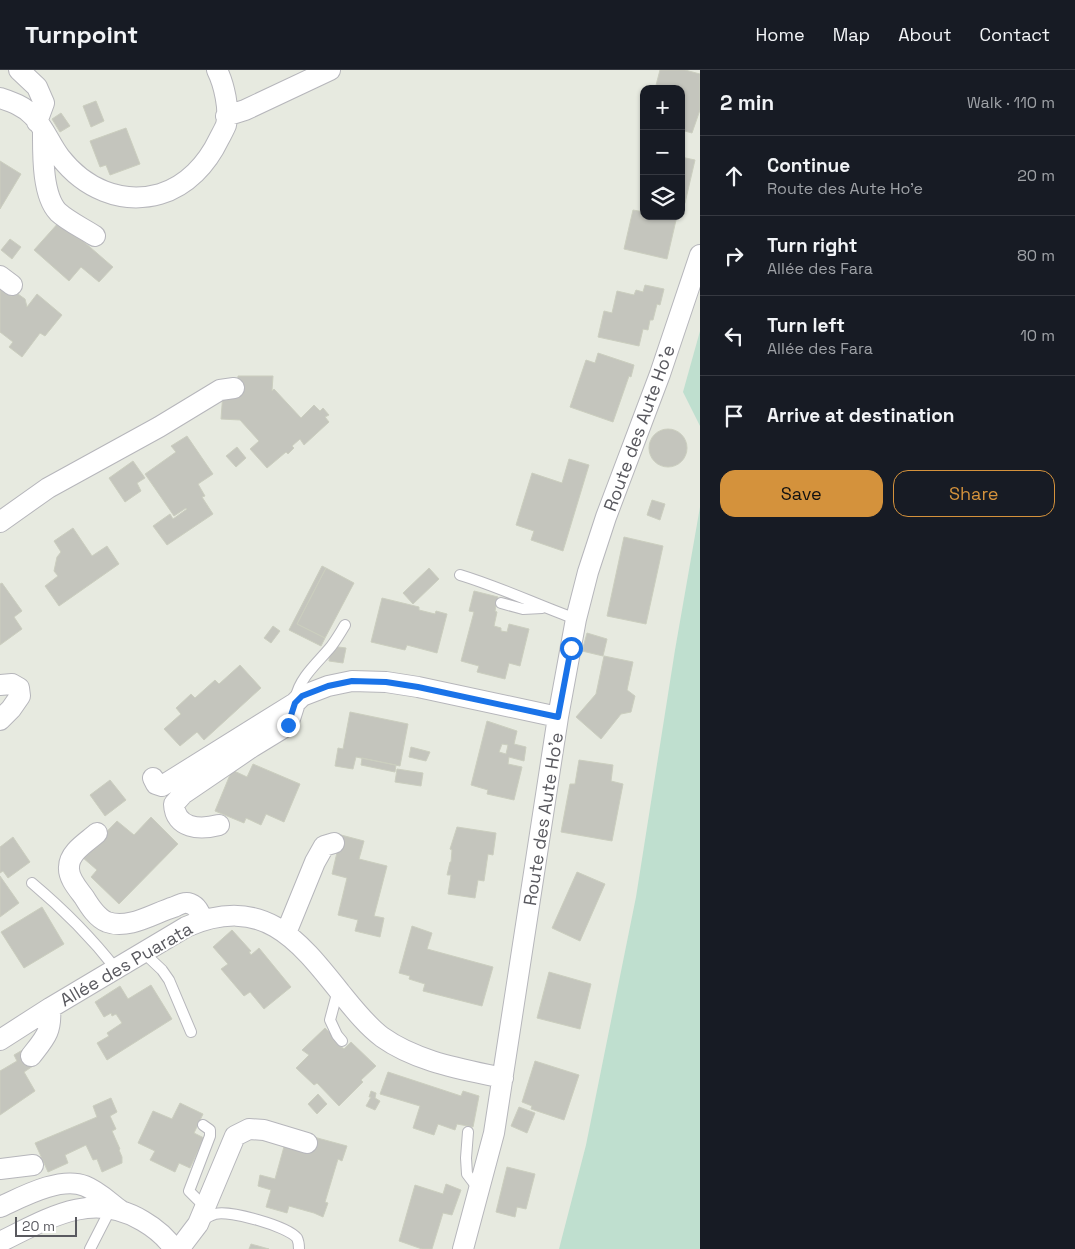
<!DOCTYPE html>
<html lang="en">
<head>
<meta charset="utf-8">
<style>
	:root { --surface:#171b24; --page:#242831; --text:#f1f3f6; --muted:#9ea1a6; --line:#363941; --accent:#d4923c }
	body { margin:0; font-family:"Space Grotesk",sans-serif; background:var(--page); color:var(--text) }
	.controls { position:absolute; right:15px; top:15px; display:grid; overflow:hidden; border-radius:10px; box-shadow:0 1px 4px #0004 }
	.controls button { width:45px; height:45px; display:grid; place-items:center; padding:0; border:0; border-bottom:1px solid var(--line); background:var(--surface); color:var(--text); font:25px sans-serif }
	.scale { position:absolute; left:15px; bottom:12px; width:62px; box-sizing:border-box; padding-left:5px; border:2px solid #59595f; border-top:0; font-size:14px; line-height:18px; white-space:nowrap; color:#59595f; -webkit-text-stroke:4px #fff; paint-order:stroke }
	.stop { position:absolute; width:15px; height:15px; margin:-11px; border:4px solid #1a73e8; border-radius:50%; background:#fff }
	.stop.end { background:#1a73e8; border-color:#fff; box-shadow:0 1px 5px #0008 }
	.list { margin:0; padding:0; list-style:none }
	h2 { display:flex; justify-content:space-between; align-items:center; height:65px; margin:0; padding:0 20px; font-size:21px }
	h2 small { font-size:16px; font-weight:400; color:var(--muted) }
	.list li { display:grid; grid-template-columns:32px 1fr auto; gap:15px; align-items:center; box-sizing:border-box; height:80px; padding:0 20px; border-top:1px solid var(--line) }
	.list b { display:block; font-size:19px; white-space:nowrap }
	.list p { margin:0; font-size:16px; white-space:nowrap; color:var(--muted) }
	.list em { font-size:16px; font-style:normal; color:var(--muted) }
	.actions { display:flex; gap:10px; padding:15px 20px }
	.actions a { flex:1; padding:11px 0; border:1px solid var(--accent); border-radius:15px; text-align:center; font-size:18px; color:var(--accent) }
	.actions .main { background:var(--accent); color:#111 }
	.icon { flex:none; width:28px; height:28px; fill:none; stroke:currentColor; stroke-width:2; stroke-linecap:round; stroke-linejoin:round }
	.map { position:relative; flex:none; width:700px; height:1179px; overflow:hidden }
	header { display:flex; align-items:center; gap:30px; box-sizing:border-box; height:70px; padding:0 25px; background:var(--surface); border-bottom:1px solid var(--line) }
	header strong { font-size:24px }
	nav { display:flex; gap:28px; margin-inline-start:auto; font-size:18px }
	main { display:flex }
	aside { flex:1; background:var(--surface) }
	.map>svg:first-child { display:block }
	.green { fill:#bfdfcf }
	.building { fill:#c4c5bd; stroke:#cbcebf; fill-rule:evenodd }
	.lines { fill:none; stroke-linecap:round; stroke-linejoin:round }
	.lane-casing { stroke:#b6b6bb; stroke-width:12 }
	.street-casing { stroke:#b6b6bb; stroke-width:22 }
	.lane { stroke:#fff; stroke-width:10 }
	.street { stroke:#fff; stroke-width:20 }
	.route { stroke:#1a73e8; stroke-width:6 }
	.labels { text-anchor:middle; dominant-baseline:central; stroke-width:4; stroke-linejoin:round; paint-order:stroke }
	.street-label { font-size:18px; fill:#59595f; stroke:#fff }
</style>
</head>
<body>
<header>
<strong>Turnpoint</strong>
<nav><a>Home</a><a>Map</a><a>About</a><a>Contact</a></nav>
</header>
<main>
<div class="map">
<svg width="700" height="1179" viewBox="0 0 700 1179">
	<rect width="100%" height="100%" fill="#e7eae0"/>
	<path class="green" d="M700,261V356L683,322Z
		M700,437V1179H559L586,1075L636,827L675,580Z"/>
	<path class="building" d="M660,0H685L700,4V40L692,63L681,60V19H655Z
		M96,31L104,51L91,57L83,36Z
		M61,43L70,56L60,62L52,49Z
		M126,58L140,94L110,105L106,95L100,97L90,71Z
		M681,87L695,90L685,133L681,140Z
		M0,91L21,104L0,139Z
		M633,140L644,142V146H677L667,189L624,179Z
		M60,151L113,197L99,212L81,197L69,211L34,180Z
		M10,169L21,177L12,189L1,180Z
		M645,215L664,219L660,235L657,234L653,250H650L648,260L643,259L639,276L598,267L604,241L612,243L617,221L634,225L636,220L643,222Z
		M0,217L11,226L18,224L25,229L27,237L37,224L62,245L45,266L40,263L22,287L9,277L13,272L0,262Z
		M598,283L634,295L631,307L629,306L613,352L570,337L586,290L595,293Z
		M238,306H273L272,321L274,319L301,348L314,335L320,341L323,338L329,345L325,347L329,352L304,375L300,369L292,376L294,378L288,384L286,382L267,398L250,379L259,371L240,350L221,349L223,322H237Z
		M649 378a19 19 0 1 1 38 0a19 19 0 1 1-38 0Z
		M187,366L213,404L198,414L205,426L202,427L213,444L167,475L153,456L170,444L173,449L187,439L186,438L174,446L145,404L176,382L171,376Z
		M237,377L246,388L236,397L226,386Z
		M569,389L589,395L563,481L531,470L534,461L516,455L532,403L562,413Z
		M133,391L145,408L137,413L141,421L125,432L109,408Z
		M652,430L665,434L660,450L647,445Z
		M73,458L92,486L107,476L119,494L59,536L45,516L58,506L54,501L57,487L61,482L54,471Z
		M624,467L663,476L646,554L607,546Z
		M322,496L326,498L297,554L325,568L321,576L289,560Z
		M326,498L354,513L325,568L297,554Z
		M429,498L439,509L413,534L403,523Z
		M2,513L22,541L14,547L22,559L0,575V514Z
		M474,521L498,527L495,541L497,542L494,556L501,558V561L507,562L509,554L529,559L520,596L509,593L505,609L477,602L479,596L461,591L474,542L469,541Z
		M382,528L419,537V540L435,544L436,541L447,544L437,583L407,575L405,580L371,572Z
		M273,556L280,561L271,573L264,568Z
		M587,563L607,569L603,586L582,581Z
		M331,576L346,578L343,593L329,591Z
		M604,586L633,592L627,620L635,626L631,642L621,644L601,669L576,647L596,624Z
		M240,595L261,618L204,670L197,662L180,676L164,659L181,644L176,638L191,624L195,628L215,610L219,614Z
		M350,642L408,654L400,696L356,687L353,699L335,696L338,678L343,679Z
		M487,651L517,661L514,674L526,677L524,691L509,687L508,694L522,697L514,730L487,724L488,720L471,715ZM502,674L508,675L506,684L499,682Z
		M411,677L430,682L426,691L409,687Z
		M362,688L396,695L395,702L361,695Z
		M579,690L613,695L611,711L623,714L612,771L561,762L570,714H575Z
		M253,694L300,714L284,752L266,744L261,755L246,748L244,753L215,741L232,700L247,707Z
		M397,699L423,703L421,716L395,712Z
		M110,710L126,730L105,746L90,725Z
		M151,747L178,774L119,834L91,807L97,800L82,787L117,751L134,765Z
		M457,757L496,763L493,785L488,784L484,811L478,810L475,828L448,824L451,805H447L450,792H451L452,780L450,779Z
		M341,765L364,771L359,789L387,796L374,846L384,848L380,867L355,861L358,850L338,845L347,808L332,804Z
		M13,767L30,792L8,808L3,801L0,803V777Z
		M577,802L605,814L580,871L552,858Z
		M0,806L19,833L0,847Z
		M42,837L64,874L24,898L1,862Z
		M412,856L432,863L427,879L493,897L482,936L423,921L425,914L409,909L410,906L399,903Z
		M232,860L251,881L249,882L251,885L259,878L291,917L264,939L250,922L244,926L221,899L228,894L213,877Z
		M549,902L591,914L580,959L537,948Z
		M151,915L172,949L107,990L97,973L109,966L107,963L122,953L116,944L112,946L111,943L104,947L95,932L120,916L128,929Z
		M325,958L341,974L339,975L344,979L351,972L376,996L361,1010L363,1012L339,1036L317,1013L314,1015L296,998L309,985L302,980Z
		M26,978L36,994L24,1002L35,1021L0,1045V1001L17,991L14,985Z
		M535,991L579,1005L564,1050L531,1039L532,1036L522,1032Z
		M388,1002L461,1026L463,1021L479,1026L473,1057L457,1054L455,1060L438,1054L434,1065L413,1058L420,1036L380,1024Z
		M371,1021L376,1023L375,1028L380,1031L375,1040L366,1036L371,1027H369Z
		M318,1024L327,1034L317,1044L308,1034Z
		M111,1028L117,1042L110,1046L116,1059L112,1061L120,1079L119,1080L122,1087V1093L102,1102L97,1089L93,1090L86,1075L65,1085L68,1093L48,1102L35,1073L97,1047L93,1036Z
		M180,1033L203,1044L194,1063L204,1068L190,1098L179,1093L175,1102L150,1090L155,1081L138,1073L153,1041L172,1049Z
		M519,1037L535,1043L527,1063L511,1056Z
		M310,1066L347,1076L342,1091L338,1089L325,1132L328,1133L323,1147L314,1143L289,1136L287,1143L266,1137L271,1120L258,1116L260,1105L275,1109L285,1073Z
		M507,1097L535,1104L526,1139L517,1137L515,1147L496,1142Z
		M446,1114L461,1120L452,1145L443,1143L432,1179H422L399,1171L415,1115L443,1124Z
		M251,1174L269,1179H249Z"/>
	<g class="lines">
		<defs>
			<path id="lane" d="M460,505C500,517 537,535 576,549
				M501,533L523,539L542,538
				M296,627C299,609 317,593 329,579C335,572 340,563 345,555
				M32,813C63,839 91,867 116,899
				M143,882L162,900L169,910L191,962
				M338,920L330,950L337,965L342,971
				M203,1055L210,1060V1066L189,1121L205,1137
				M468,1062L466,1088L467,1104L479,1120
				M202,1151C206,1148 210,1145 215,1144C230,1140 287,1156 297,1168C299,1172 299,1175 299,1179
				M90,1179L111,1138"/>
			<path id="street" d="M19,0L37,17L44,33L37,52
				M0,28C12,32 24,36 33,46C44,57 50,74 60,87C84,118 121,135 160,124C187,116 207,94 219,69C221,65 224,60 226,55C230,40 224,14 217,0
				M226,46L245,40L330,0
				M43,61C43,84 42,125 58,142C69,152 83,158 95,166
				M0,206L12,215
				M0,452L48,418L159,357L220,320L234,318
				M0,615L12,614L19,618L20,626L11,639L0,650
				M153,708L156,714L162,716L295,633
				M219,755C200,760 175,759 174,734L183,724L252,677L288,655L295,633L302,626L328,616L352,611L386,612L418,617L558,647
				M97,763C87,772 69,782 69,797C68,808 78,819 84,827C90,837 97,848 107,852C129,860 154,843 174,837C178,835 184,832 188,833C197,835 200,842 202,850
				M286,863L315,792L324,776L334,773
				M0,970L50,938L186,857C262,824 297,868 340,922C353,938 366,955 382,967C417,992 462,999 503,1008
				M31,986C45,968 52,962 50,938
				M0,1099L33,1095
				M0,1137C22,1127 60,1106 85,1116C98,1121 109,1132 120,1140
				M0,1172C47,1149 92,1120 143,1151C155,1158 166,1167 174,1179
				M179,1179L198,1154L235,1066L249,1059L264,1060L307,1073
				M463,1179L494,1063L558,647L576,549L588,502L606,447L660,304L700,185"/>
		</defs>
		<use href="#lane" class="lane-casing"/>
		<use href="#street" class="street-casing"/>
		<use href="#lane" class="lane"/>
		<use href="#street" class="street"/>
	</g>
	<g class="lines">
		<path class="route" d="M288,655L295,633L302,626L328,616L352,611L386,612L418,617L558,647L571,578"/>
	</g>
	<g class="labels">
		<g class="street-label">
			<text transform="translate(639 358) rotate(-70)">Route des Aute Ho'e</text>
			<text transform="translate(543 749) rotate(-81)">Route des Aute Ho'e</text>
			<text transform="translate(126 894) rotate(-30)">Allée des Puarata</text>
		</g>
	</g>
</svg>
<div class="controls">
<button>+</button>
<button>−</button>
<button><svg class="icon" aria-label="layers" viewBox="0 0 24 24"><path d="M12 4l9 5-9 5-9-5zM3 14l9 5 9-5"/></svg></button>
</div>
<div class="scale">20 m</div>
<div class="stop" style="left:571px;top:578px"></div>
<div class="stop end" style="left:288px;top:655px"></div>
</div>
<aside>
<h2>2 min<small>Walk · 110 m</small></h2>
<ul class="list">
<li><svg class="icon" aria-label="ahead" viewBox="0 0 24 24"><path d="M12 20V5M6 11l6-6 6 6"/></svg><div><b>Continue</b><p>Route des Aute Ho'e</p></div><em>20 m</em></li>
<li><svg class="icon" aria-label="right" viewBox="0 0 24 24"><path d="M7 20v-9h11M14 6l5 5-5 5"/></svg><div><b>Turn right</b><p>Allée des Fara</p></div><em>80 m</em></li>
<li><svg class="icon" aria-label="left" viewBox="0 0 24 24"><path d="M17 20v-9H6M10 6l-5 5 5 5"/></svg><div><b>Turn left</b><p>Allée des Fara</p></div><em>10 m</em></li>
<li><svg class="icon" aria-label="arrive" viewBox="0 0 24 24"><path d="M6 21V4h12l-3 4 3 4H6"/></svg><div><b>Arrive at destination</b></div></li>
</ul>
<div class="actions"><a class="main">Save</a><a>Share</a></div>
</aside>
</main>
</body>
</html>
